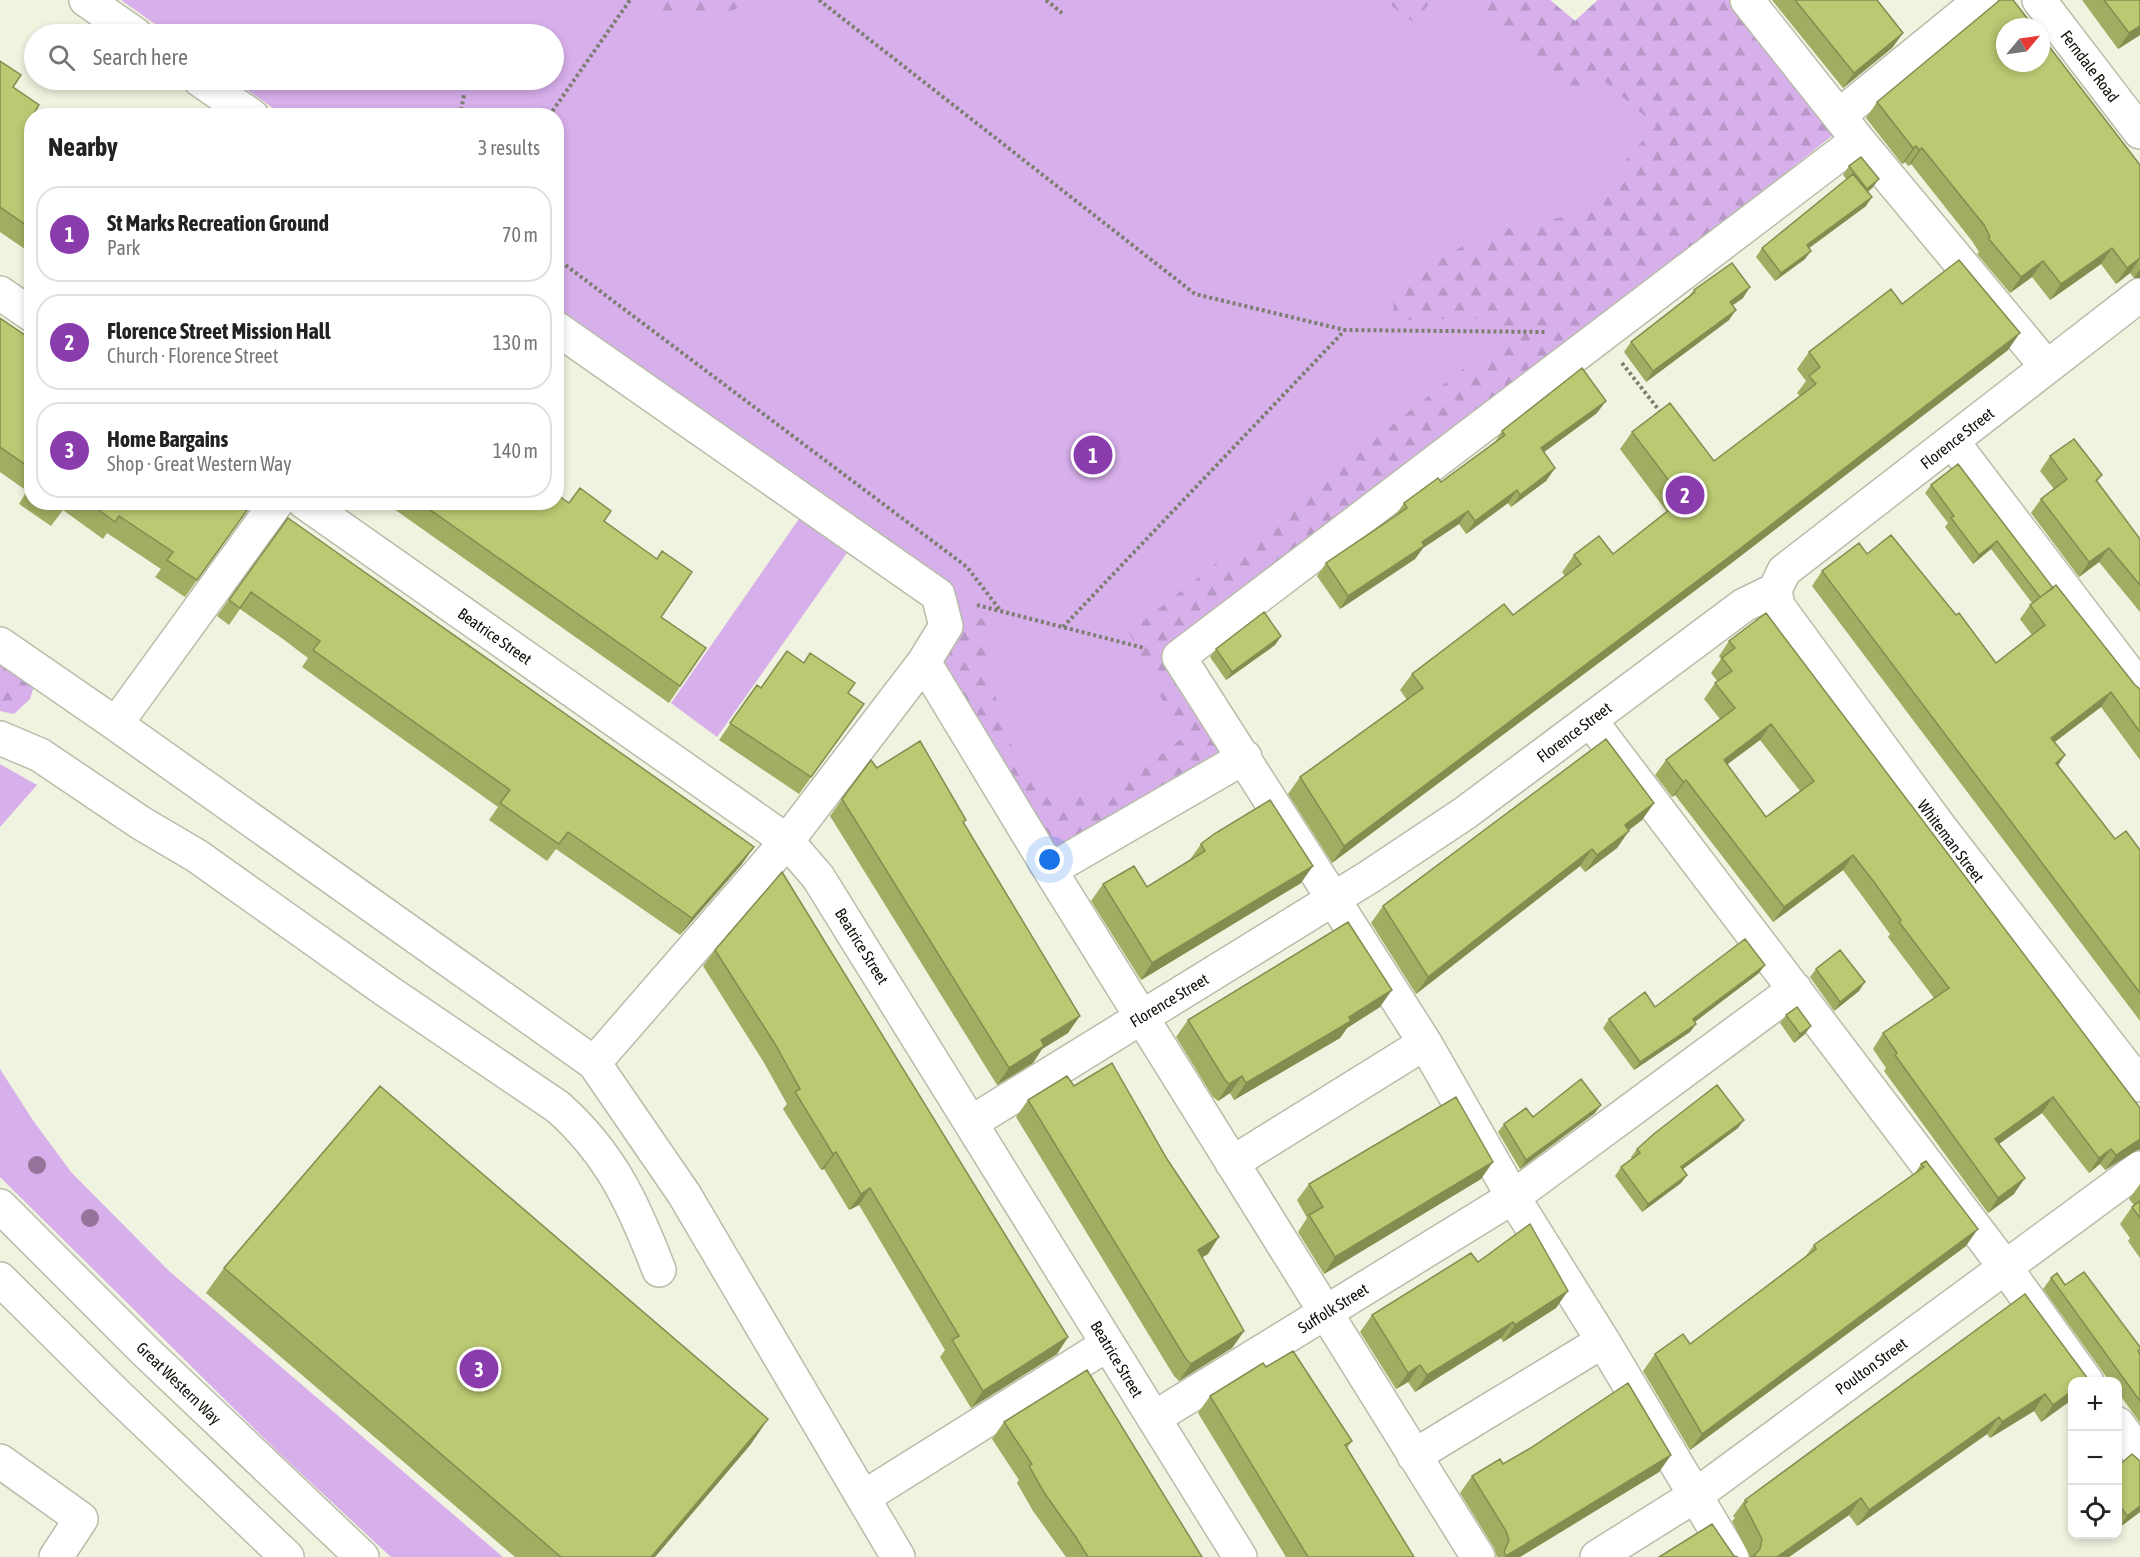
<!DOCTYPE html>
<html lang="en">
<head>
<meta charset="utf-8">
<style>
	:root { --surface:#fff; --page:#f6f6f6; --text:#222; --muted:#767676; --line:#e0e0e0; --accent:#8b3cac }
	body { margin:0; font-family:"Asap Condensed",sans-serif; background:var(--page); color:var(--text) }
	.controls { position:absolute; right:18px; bottom:18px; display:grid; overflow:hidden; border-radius:12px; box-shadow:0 3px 9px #0003 }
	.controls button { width:54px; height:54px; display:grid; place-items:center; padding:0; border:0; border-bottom:2px solid var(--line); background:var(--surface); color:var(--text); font:30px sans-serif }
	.compass { position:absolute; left:1996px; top:18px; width:54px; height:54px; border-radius:50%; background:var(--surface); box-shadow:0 3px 9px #0003; rotate:61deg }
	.you { position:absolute; left:1050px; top:860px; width:21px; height:21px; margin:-15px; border:4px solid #fff; border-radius:50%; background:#1a73e8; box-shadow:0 0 0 9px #1a73e833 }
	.badge { display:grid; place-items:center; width:39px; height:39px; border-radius:50%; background:var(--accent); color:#fff; font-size:20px; font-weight:700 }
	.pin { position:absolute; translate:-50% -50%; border:3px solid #fff; box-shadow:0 2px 6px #0006 }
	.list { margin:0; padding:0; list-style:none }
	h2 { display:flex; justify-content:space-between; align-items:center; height:78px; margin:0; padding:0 24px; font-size:26px }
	h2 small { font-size:20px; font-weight:400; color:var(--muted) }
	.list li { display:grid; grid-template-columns:39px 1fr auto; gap:18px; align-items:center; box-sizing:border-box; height:96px; margin:0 12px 12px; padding:0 12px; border:2px solid var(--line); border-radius:24px }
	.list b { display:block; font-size:22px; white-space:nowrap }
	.list p { margin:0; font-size:20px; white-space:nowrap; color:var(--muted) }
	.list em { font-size:20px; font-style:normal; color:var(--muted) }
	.icon { flex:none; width:33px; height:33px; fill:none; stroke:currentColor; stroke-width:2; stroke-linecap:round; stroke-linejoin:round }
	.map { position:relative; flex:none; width:2140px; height:1557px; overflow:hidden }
	.search { position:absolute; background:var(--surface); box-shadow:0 3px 9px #0003; left:24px; top:24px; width:540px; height:66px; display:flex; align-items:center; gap:15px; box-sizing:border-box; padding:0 21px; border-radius:33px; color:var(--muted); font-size:22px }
	.panel { position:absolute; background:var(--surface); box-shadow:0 3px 9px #0003; left:24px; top:108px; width:540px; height:402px; border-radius:24px }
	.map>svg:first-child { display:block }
	.green { fill:#d7afeb }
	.forest { fill:url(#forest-firs) }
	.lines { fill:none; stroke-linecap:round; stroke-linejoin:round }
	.minor-casing { stroke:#b8bca9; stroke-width:36 }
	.major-casing { stroke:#b8bca9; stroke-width:36 }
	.path { stroke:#7c7e71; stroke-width:4; stroke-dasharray:3 3; stroke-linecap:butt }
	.minor { stroke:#fff; stroke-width:33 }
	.major { stroke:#fff; stroke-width:33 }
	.tree { fill:#95739b }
	.wall { fill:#a0ad62; fill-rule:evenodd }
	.shaded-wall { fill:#828d50 }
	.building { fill:#bac972; stroke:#828d50; stroke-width:1.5; fill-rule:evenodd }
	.labels { text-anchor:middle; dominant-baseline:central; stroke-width:4.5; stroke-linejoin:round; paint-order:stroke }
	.street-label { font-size:16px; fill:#0f1009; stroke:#fff }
</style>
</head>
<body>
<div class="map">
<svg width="2140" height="1557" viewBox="0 0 2140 1557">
	<defs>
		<pattern id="forest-firs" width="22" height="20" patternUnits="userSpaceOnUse" patternTransform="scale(1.5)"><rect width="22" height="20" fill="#d7afeb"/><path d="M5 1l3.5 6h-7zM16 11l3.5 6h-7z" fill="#b796c8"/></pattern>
	</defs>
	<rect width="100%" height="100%" fill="#eff3df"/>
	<path class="green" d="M121,0H1550L1575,21L1598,0L1834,134L1173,649L1237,755L1056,857L941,585L557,310L556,116L283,115L233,80H554V34H169Z
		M801,516L849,550L717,737L671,703Z
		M0,764L37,785L0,827Z
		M0,1069L32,1119L71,1172L169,1271L503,1557H391L279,1453L0,1177Z"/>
	<path class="forest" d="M632,0H752C743,5 733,11 723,15C697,24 655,14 632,0Z
		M1384,0H1433L1413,22Z
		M1468,0H1550L1575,21L1598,0H1732L1834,134L1596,325L1173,649L1237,755L1056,857L933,665L954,610L989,621L987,670L1011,744L1051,788L1101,801L1181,739L1129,632L1505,336L1500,318L1393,320L1394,287L1483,234L1577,214L1656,126L1596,74L1574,101Z
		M0,631L42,661L30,699L14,714L0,711Z"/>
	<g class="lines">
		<defs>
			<path id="minor" d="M86,0L135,34
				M1747,0L1858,140L2047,367
				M2039,0L2140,132
				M200,80L252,116
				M1840,115L1981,0
				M0,293L32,315
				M556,328L938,595L946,626L924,662L787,841L594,1063
				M1952,441L2140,688
				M304,502L787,841L818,877L1240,1557
				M1775,590L1778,606L1791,624L1939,826L2140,1085
				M0,644L116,724L277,502
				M924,662L1050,870L1478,1557
				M1590,720L2005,1267L2087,1382
				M116,724L594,1063L684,1194L898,1557
				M0,738L40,755L141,823L197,856L387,991L558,1107C611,1154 634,1205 659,1270
				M1050,870L1245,757
				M972,1122L1369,877L1465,813L1744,605L1775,590L1784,571L2140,295
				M1232,1163L1425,1043
				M1154,1418L1513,1197L1795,989
				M2118,1424L2140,1455
				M1414,1456L1603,1341
				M0,1461L81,1519L56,1557
				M864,1497L1108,1344
				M1597,1557L1696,1495L2140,1168
				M1732,1557L1603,1341L1513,1197L1425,1043L1179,657L1858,140"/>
			<path id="major" d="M0,1206L145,1351L362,1557
				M0,1279L115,1393L287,1557"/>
		</defs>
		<use href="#minor" class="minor-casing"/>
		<use href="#major" class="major-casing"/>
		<path class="path" d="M819,0L1195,294L1345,330L1547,332
			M1046,0L1062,13
			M460,116L464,95
			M549,116L630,0
			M556,258L967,567L1000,610
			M1622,363L1662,414
			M977,605L1144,648
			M1063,627L1345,330"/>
		<use href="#minor" class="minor"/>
		<use href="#major" class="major"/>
	</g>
	<g class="tree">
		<circle cx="37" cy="1165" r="9"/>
		<circle cx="90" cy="1218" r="9"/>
	</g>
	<path class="wall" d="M1772,0H1877L1903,33L1892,48L1843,88Z
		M2082,0H2140V35L2118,49Z
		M0,61L13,87L34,113L32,116V254L0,232Z
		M1877,102L2140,165V278H2134L2130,273L2116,284L2101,264L2050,300L2032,277L2010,293L1977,254L1979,252L1972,241L1911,164L1908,166L1905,162L1902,164L1866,118Z
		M1849,166L1873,187L1868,192L1866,206L1809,248L1805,259L1775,281L1756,257L1762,248L1847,180L1843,175Z
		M1694,290L1743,298L1733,305L1729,320L1646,382L1624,352L1631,342L1689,296Z
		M1902,304L2008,350L1725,568L1332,863L1288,794L1300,777L1407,700L1400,690L1412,674L1513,615L1565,576L1562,572L1574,555L1613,554L1667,512L1620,449L1632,432L1714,461L1800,396L1797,393L1806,381L1797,369L1809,352Z
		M0,318L32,340V502H253L185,597L155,577L161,569L107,533L103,539L63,510L51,526L19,504L27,491L0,472Z
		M1597,413L1544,452L1555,468L1546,481L1511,507L1508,503L1466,534L1459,524L1423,548L1415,559L1340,609L1317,576L1326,563L1395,516L1404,503L1441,482L1495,442L1502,431Z
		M2050,456L2102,475L2097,482L2140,539V612L2099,562L2079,577L2031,513L2041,499L2054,489L2040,471Z
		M1931,485L2053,588L2135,685L2140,689V760L2101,707L2055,742L2058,766L2115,839L2140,850V1021L1812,586L1822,571L1867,554L1956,615L1996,663L2032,635L2020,619L2030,605L2032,603L1991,549L1973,564L1945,527L1948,523L1925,493Z
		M384,502L569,503L604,521L661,617L706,648L669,703Z
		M288,518L742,864L680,935L556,849L547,861L489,820L498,807L302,667L308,658L283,639L240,609L229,625L217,616Z
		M1281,636L1275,645L1226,680L1210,657L1216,649Z
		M1729,641L2137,1150L2105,1170L2100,1164L2089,1173L2042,1113L1999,1144L2014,1194L1988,1213L1884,1071L1886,1068L1873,1049L1883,1033L1934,998L1888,937L1890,934L1863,897L1843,870L1773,922L1675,795L1672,797L1655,775L1666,760L1720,719L1704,699L1715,683L1718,682L1711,673L1721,659L1719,656ZM1760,740L1800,791L1766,817L1727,764Z
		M757,685L761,688L848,693L864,704L799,794L719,740Z
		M877,768L964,824L1068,1033L1042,1049L1033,1063L997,1085L830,816L842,799Z
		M1654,803L1642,820L1629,830L1617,848L1585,872L1580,866L1416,994L1371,923L1383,906Z
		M1201,844L1301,883L1141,980L1091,901L1103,884L1147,887L1189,861Z
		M715,950L1068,1337L1057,1354L971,1408L940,1357L945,1350L859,1205L849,1210L824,1169L821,1170L783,1109L787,1104L763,1061L703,966Z
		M1816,969L1859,991L1834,1011L1810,977Z
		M1759,973L1694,1022L1696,1024L1690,1032L1634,1070L1603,1028L1609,1019L1655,1007Z
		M1380,1007L1347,1028L1340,1038L1234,1100L1230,1093L1218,1101L1213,1097L1176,1037L1188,1020Z
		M1786,1015L1805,1034L1794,1043L1780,1023Z
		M1074,1086L1208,1254L1202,1257L1244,1331L1232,1348L1179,1381L1174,1376L1016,1117L1028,1100Z
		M1595,1113L1520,1169L1498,1132L1504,1124L1533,1117Z
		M1738,1128L1683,1169L1687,1175L1681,1183L1642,1212L1615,1176L1621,1167L1632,1159L1631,1157L1637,1149Z
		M1926,1161L1966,1246L1690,1450L1643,1371L1655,1354L1690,1344L1805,1257L1814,1245L1915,1173L1921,1164Z
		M1481,1179L1324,1274L1298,1232L1307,1218L1297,1200L1309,1184Z
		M2140,1184V1258L2128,1241L2130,1238L2120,1224L2132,1207L2134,1205L2129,1199Z
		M1478,1262L1556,1308L1503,1342L1501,1338L1415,1392L1408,1382L1396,1389L1360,1332L1372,1315Z
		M224,1268L751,1444L655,1557H515L206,1293Z
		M2051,1278L2065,1285L2140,1347V1351L2139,1352L2140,1354V1423L2118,1392V1382H2110L2043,1289Z
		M2025,1294L2088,1379L2086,1382H2073V1399L2041,1422L2034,1411L1990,1438L1987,1434L1857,1526L1849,1515L1789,1557H1750L1732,1521L1735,1518L1733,1516L1745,1500Z
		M1266,1367L1352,1441L1347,1448L1414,1557H1286L1198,1413L1210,1396Z
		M1004,1422L1202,1557H1066L1033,1511L1017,1483L1019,1480L992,1439Z
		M1671,1455L1659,1472L1520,1557H1497L1494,1548L1460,1493L1472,1476L1503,1464Z
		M2140,1461V1512L2120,1527L2118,1524V1466Z"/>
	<path class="shaded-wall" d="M2140,26V35L2118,49L2129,33Z
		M1903,33L1892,48L1843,88L1854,73Z
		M1916,146L1905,162L1902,164L1913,148Z
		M1922,148L1911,164L1908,166L1919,150Z
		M1879,179L1873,187L1861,197L1867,189Z
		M1872,197L1866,206L1801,254L1807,245Z
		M2112,248L2101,264L2050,300L2061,284Z
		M1811,251L1805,259L1775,281L1781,273Z
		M2140,258L2130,273L2116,284L2127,268Z
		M2043,261L2032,277L2010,293L2021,277Z
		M2140,269V278H2134Z
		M1750,287L1743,298L1723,312L1730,302Z
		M1736,310L1729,320L1646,382L1653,371Z
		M2020,333L2008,350L1725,568L1332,863L1344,846Z
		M1606,401L1597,413L1532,461L1541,448Z
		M1555,468L1546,481L1511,507L1520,495Z
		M1517,490L1508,503L1466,534L1475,521Z
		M1468,511L1459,524L1423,548L1415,559L1340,609L1348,596L1422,542Z
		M1997,541L1991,549L1973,564L1979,555Z
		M2109,548L2099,562L2079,577L2089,562Z
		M1281,636L1275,645L1226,680L1232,672Z
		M2111,692L2101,707L2041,752L2051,738Z
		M1771,724L1760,740L1713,775L1724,760Z
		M2065,755L2055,770L2056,763Z
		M1686,780L1675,795L1672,797L1683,782Z
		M1654,803L1642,820L1613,842L1625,825Z
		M1629,831L1617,848L1585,872L1597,855Z
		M754,847L742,864L680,935L692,918Z
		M1592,849L1580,866L1416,994L1428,977Z
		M1853,855L1843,870L1773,922L1784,907Z
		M1313,866L1301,883L1141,980L1152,963Z
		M1765,965L1759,973L1687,1028L1693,1019Z
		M1865,982L1859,991L1834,1011L1840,1002Z
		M1392,990L1380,1007L1347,1028L1340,1038L1234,1100L1246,1083L1349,1017Z
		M1080,1016L1068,1033L1042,1049L1033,1063L997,1085L1009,1068L1041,1040Z
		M1696,1024L1690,1032L1634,1070L1640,1062Z
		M1811,1026L1805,1034L1794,1043L1800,1034Z
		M1242,1076L1230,1093L1218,1101L1229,1084Z
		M2053,1097L2042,1113L1985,1154L1995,1139Z
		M1601,1105L1595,1113L1520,1169L1526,1160Z
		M1744,1120L1738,1128L1675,1175L1681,1167Z
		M2140,1139V1150H2137L2105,1170L2116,1155Z
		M2111,1149L2100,1164L2089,1173L2099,1158Z
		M836,1152L824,1169L821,1170L833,1154Z
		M1493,1162L1481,1179L1324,1274L1335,1257Z
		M1687,1175L1681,1183L1642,1212L1648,1204Z
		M2025,1178L2014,1194L1988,1213L1998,1198Z
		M870,1188L859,1205L849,1210L861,1194Z
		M1978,1229L1966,1246L1690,1450L1702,1434Z
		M1219,1237L1208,1254L1186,1267L1198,1250Z
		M1568,1291L1556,1308L1503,1342L1515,1325Z
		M1513,1322L1501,1338L1415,1392L1427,1375Z
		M1244,1331L1232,1348L1179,1381L1191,1364Z
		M1068,1337L1057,1354L971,1408L983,1391Z
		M1420,1365L1408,1382L1396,1389L1408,1373Z
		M2073,1390V1399L2041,1422L2053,1405Z
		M2045,1394L2034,1411L1990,1438L2002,1422Z
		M1999,1417L1987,1434L1857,1526L1869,1510Z
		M768,1419L751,1444L655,1557H651Z
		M1671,1455L1659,1472L1520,1557H1505Z
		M1861,1498L1849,1515L1789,1557H1777Z
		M2140,1506V1512L2120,1527L2127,1516Z"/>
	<path class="building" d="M1795,0H1877L1903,33L1854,73Z
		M2000,0H2013L2034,27H2005V63H2041V36L2140,165V258L2127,268L2112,248L2061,284L2043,261L2021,277L1988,238L1990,237L1984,225L1922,148L1919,150L1916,146L1913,148L1877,102Z
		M2104,0H2140V26L2129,33Z
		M0,61L21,75L13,87L39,105L34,113L37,116H32V229L0,207Z
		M1861,157L1879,179L1867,189L1849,166Z
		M1853,174L1872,197L1807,245L1811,251L1781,273L1762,248Z
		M1959,260L2020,333L1737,551L1344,846L1300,777L1423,688L1412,674L1504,604L1513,615L1581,564L1574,555L1599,536L1613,554L1683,499L1632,432L1670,403L1714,461L1816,384L1809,376L1820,367L1809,352L1891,289L1902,304Z
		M1732,263L1750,287L1730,302L1736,310L1653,371L1631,342L1695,292L1694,290Z
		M0,318L32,340V469L0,447Z
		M1582,368L1606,401L1541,448L1555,468L1520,495L1517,490L1475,521L1468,511L1422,542L1424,546L1348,596L1326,563L1407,508L1404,503L1438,478L1441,482L1505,435L1502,431Z
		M2074,439L2102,475L2096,480L2140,539V585L2109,548L2089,562L2041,499L2067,479L2050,456Z
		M1958,464L2053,588L2040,597L1997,541L1979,555L1951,518L1954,516L1931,485Z
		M580,488L611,511L604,521L657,559L662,551L692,572L661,617L706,648L680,686L419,502H556V494L569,503Z
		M53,502H68L63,509Z
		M88,502H253L197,580L167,560L173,552L119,516L115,522Z
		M288,518L754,847L692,918L568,832L559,844L500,803L510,790L313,650L320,641L251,592L240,608L229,600Z
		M1891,535L1956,615L1959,613L1996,663L2045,625L2030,605L2056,585L2135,685L2140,689V732L2111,692L2051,738L2065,755L2056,763L2115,839L2126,831L2140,850V993L1822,571L1859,543L1867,554Z
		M1264,612L1281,636L1232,672L1216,649Z
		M1766,613L2140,1108V1139L2116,1155L2111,1149L2099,1158L2053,1097L1995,1139L2025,1178L1998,1198L1895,1055L1897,1053L1883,1033L1949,988L1899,922L1901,920L1874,882L1853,855L1784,907L1686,780L1683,782L1666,760L1735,708L1715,683L1732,671L1722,658L1735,648L1729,641ZM1771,724L1814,781L1766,817L1724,760Z
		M787,651L804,663L810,653L855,683L848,693L864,704L811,777L730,723L757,685L761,688Z
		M1606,739L1654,803L1625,825L1629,831L1597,855L1592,849L1428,977L1383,906Z
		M920,741L966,820L963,822L1080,1016L1041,1040L1044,1046L1009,1068L842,799L871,760L877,768Z
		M1270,800L1313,866L1152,963L1103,884L1134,866L1147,887L1205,851L1201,844L1214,834Z
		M782,872L1068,1337L983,1391L952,1340L959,1336L870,1188L861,1194L836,1152L833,1154L795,1092L800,1089L775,1044L715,950Z
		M1348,922L1392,990L1349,1017L1351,1021L1246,1083L1242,1076L1229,1084L1225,1080L1188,1020Z
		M1745,939L1765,965L1693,1019L1696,1024L1640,1062L1609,1019L1645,992L1655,1007Z
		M1840,950L1865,982L1840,1002L1816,969Z
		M1797,1007L1811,1026L1800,1034L1786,1015Z
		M1112,1063L1167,1159L1219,1237L1198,1250L1244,1331L1191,1364L1186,1359L1028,1100L1067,1076L1074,1086Z
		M1581,1079L1601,1105L1526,1160L1504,1124L1526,1108L1533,1117Z
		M1717,1085L1744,1120L1681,1167L1687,1175L1648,1204L1621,1167L1640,1153L1637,1149L1655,1133Z
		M380,1086L768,1419L651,1557H561L224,1268Z
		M1456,1097L1493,1162L1335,1257L1309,1215L1323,1207L1309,1184Z
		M1926,1161L1978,1229L1702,1434L1655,1354L1683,1334L1690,1344L1816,1249L1814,1245L1924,1167L1921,1164Z
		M2140,1201V1218L2132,1207Z
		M1530,1224L1568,1291L1515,1325L1513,1322L1427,1375L1420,1365L1408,1373L1372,1315L1471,1253L1478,1262Z
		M2084,1272L2140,1347V1350L2138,1351L2140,1354V1401L2051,1278L2057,1273L2065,1285Z
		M2025,1294L2088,1379L2085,1382H2073V1390L2053,1405L2045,1394L2002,1422L1999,1417L1869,1510L1861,1498L1777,1557H1750L1754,1556L1760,1549L1762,1539L1744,1504L1747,1502L1745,1500Z
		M1293,1351L1352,1441L1345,1445L1414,1557H1308L1210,1396L1263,1363L1266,1367Z
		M1087,1370L1202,1557H1088L1075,1536L1045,1494L1029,1466L1032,1464L1004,1422Z
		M1628,1383L1671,1455L1506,1556L1504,1552L1509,1540L1506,1531L1472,1476L1500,1459L1503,1464L1529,1449Z
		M2132,1454L2140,1461V1506L2127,1516L2118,1503V1466Z
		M1712,1524L1734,1556L1738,1557H1659Z"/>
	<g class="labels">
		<g class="street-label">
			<text transform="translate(2090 66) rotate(53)">Ferndale Road</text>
			<text transform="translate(1957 438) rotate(-38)">Florence Street</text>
			<text transform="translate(495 636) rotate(35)">Beatrice Street</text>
			<text transform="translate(1574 732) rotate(-37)">Florence Street</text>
			<text transform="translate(1951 841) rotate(53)">Whiteman Street</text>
			<text transform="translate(862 946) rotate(58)">Beatrice Street</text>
			<text transform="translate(1169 1000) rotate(-31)">Florence Street</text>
			<text transform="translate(1333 1308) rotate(-32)">Suffolk Street</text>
			<text transform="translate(1117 1359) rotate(59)">Beatrice Street</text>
			<text transform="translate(1871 1366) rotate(-36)">Poulton Street</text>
			<text transform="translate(179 1383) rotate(44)">Great Western Way</text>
		</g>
	</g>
</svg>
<div class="controls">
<button>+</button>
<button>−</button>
<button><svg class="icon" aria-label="locate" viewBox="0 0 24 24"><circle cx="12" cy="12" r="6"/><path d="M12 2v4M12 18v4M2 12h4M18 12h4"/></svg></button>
</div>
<svg class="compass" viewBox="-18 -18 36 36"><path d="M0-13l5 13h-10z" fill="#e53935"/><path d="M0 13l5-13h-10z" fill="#767676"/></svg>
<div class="you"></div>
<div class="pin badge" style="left:1093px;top:455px">1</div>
<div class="pin badge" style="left:1685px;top:495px">2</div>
<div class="pin badge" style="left:479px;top:1369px">3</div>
<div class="search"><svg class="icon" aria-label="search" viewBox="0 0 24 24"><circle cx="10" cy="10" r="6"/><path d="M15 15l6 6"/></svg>Search here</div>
<section class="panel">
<h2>Nearby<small>3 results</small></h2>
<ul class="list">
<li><span class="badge">1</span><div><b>St Marks Recreation Ground</b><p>Park</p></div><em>70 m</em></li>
<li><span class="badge">2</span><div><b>Florence Street Mission Hall</b><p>Church · Florence Street</p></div><em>130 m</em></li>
<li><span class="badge">3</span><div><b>Home Bargains</b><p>Shop · Great Western Way</p></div><em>140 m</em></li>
</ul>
</section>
</div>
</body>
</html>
